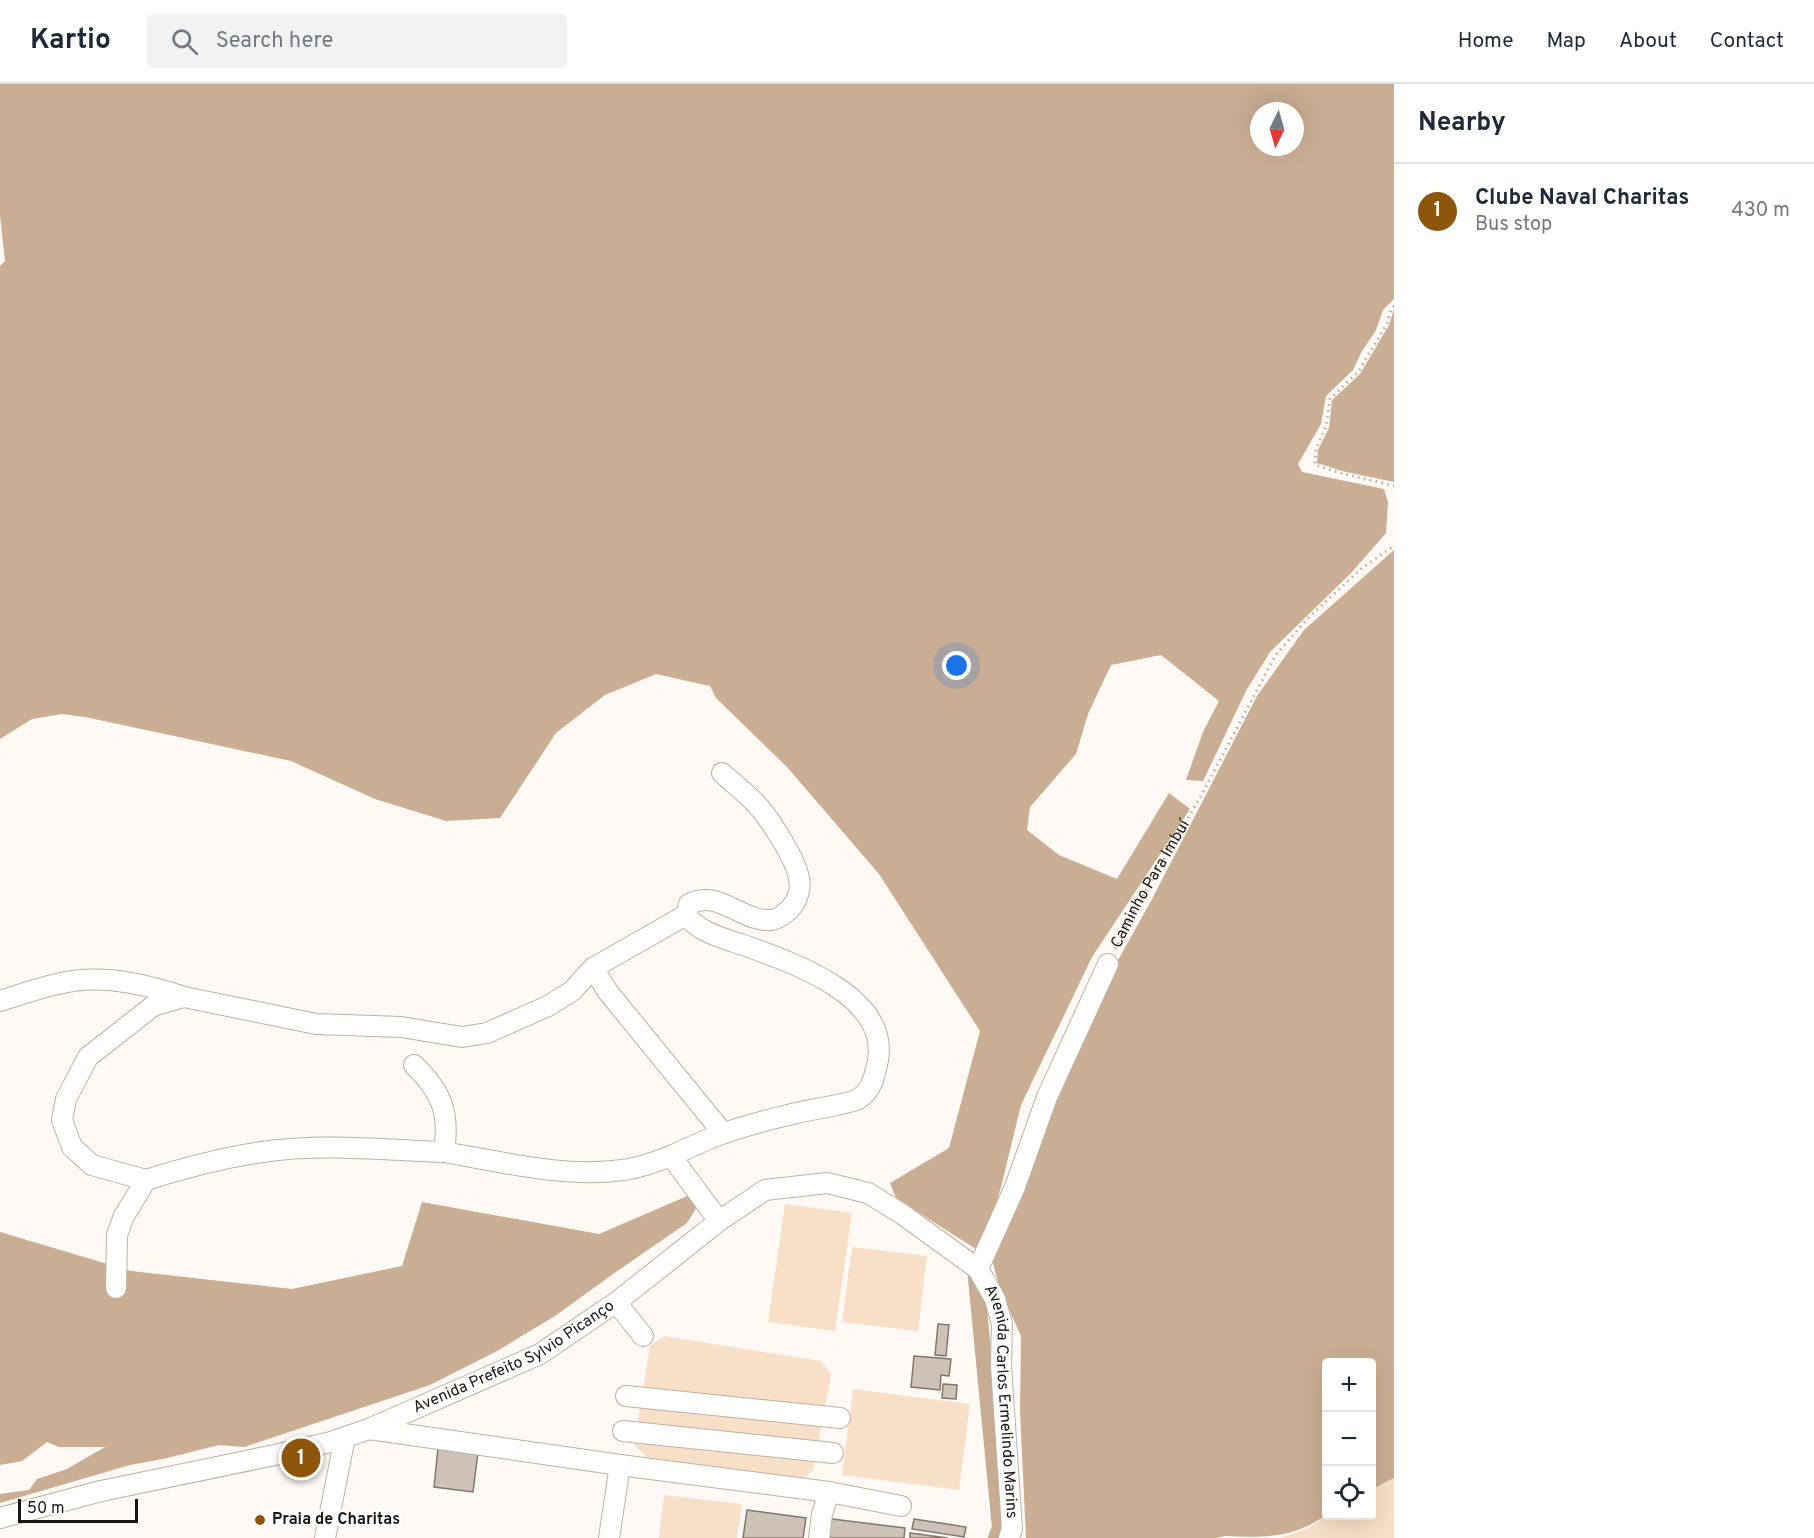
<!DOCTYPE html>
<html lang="en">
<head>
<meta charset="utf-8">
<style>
	:root { --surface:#fff; --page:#f2f2f3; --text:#1f2937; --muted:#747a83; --line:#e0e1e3; --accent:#8e560c }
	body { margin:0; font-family:Overpass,sans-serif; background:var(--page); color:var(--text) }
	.controls { position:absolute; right:18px; bottom:18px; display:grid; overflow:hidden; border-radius:6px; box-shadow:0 6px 24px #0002 }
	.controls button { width:54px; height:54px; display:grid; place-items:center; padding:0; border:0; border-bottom:2px solid var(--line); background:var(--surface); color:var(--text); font:30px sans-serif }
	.compass { position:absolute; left:1250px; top:18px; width:54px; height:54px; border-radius:50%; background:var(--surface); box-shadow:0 6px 24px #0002; rotate:185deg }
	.scale { position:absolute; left:18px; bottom:15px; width:120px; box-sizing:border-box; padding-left:6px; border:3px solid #1b1612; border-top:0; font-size:16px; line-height:21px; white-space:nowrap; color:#1b1612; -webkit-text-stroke:4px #fff; paint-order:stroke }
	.you { position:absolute; left:957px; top:582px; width:21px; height:21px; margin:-15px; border:4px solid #fff; border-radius:50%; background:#1a73e8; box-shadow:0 0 0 9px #1a73e833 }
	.badge { display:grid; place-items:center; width:39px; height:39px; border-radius:50%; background:var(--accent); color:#fff; font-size:20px; font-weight:700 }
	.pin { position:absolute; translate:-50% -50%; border:3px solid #fff; box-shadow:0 2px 6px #0006 }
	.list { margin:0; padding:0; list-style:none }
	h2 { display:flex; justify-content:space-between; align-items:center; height:78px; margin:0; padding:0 24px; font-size:26px }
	h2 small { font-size:20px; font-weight:400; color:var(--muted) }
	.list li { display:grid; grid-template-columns:39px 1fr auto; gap:18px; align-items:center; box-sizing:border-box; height:96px; padding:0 24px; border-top:2px solid var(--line) }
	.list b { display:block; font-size:22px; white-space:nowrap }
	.list p { margin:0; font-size:20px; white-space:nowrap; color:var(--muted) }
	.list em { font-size:20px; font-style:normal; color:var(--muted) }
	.icon { flex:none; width:33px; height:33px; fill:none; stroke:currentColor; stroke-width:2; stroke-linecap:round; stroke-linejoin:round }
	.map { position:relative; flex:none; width:1394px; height:1454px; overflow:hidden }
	header { display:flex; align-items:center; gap:36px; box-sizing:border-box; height:84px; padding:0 30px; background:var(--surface); border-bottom:2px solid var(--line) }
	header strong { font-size:28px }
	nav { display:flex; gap:33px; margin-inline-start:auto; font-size:21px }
	.search { width:420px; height:54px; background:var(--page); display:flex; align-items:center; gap:15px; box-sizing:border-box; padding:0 21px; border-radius:6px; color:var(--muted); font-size:22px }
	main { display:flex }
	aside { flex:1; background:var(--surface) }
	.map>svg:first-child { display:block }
	.green { fill:#f8dfc8 }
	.forest { fill:#caae93; fill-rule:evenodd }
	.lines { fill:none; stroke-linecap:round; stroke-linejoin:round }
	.canal { stroke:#c8ac91; stroke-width:16 }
	.building { fill:#cec1b5; stroke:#83776c; stroke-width:1.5 }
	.minor-casing { stroke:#beb1a5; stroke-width:22 }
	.path { stroke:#b5b0ab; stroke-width:3; stroke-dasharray:1.5 4.5; stroke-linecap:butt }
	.minor { stroke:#fff; stroke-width:20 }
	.poi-dot { fill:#8e560c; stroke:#fff; stroke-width:2 }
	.labels { text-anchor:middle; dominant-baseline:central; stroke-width:6; stroke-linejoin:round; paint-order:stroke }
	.street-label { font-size:16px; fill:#1b1612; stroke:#fff }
	.poi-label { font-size:16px; font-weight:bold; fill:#1b1612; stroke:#fff; text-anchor:start }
</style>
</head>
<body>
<header>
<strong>Kartio</strong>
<div class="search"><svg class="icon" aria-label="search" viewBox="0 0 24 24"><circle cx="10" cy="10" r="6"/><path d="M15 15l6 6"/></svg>Search here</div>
<nav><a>Home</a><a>Map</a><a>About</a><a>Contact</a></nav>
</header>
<main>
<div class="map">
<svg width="1394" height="1454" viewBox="0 0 1394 1454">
	<rect width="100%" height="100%" fill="#fef9f4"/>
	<path class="green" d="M785,1120L852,1129L835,1247L768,1238Z
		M852,1163L927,1172L918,1247L842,1238Z
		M664,1252L821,1277L831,1291L813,1387L799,1397L647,1373L634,1361L650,1262Z
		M853,1305L970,1320L959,1406L842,1391Z
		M1394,1394V1454H1281L1309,1444L1326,1431L1372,1432V1405Z
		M664,1411L742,1420L737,1454H659Z"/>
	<path class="forest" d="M0,0H1394V215L1383,226L1376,246L1361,269L1353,286L1326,312L1321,340L1298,380L1302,388L1384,405L1388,418L1386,449L1352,488L1270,568L1246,607L1203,697L1186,696L1203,648L1219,617L1161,571L1111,581L1088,630L1076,670L1030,723L1027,746L1059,771L1117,795L1169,709L1190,725L1092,873L1021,1021L1001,1103L982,1169L896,1114L890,1099L949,1064L980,947L879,790L787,683L716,614L710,602L656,590L605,611L556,649L500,734L446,737L375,715L291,677L85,633L62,630L32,635L0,655V182L5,177L0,131ZM1259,27H1295V63H1259Z
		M1394,225V398L1342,387L1317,379L1318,366L1329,344L1332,316L1360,290L1389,241Z
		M1394,466V1394L1372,1405V1278H1326V1431C1293,1454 1266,1454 1225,1452L1216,1454H1026L1020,1328L1021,1252L1000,1206L992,1175L1040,1016L1151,817L1257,612L1304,546Z
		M692,1110L698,1121L687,1139L613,1190L555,1232L497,1267L430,1301L244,1363L219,1361L163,1375L130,1381L0,1419V1410L29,1406L37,1395L67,1385L105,1363H59L47,1358L22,1377L0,1381V1148L131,1187L292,1205L402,1182L422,1118L599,1150Z"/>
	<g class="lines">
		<path class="canal" d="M975,1184L1000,1444L996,1454"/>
	</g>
	<path class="building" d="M938,1240L949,1241L946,1272L935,1271Z
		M914,1272L951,1275L949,1292L941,1291L940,1306L911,1303Z
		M943,1300L957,1301L956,1315L942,1314Z
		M438,1364L478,1368L473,1408L434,1403Z
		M747,1426L806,1434L803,1454H743Z
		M824,1434L905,1444L904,1454H822Z
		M914,1435L966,1443L964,1453L912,1445Z
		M910,1449L948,1454H910Z"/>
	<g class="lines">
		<defs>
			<g id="minor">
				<path d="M593,884L608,908L723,1049"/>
				<path d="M0,917C23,910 49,900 73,897C111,892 148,901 184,913"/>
				<path d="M414,981C442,1008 450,1029 444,1068C502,1078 564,1094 623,1086C640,1084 655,1078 671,1072L719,1137"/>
				<path d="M671,1072C688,1064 705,1056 722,1050C745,1041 772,1035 796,1029C808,1026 850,1020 858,1015C872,1007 875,991 878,976C889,913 796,880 749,863C727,855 700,850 686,831L689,820C720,805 741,838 771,836C779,835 789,827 793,821C798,814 801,804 799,795C797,777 771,737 759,723C749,711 734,700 722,689"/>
				<path d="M146,1096C184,1084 222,1074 262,1068C322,1059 384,1066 444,1068"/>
				<path d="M978,1185L1015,1103L1047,1013L1108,880"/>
				<path d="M116,1204L117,1151L124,1132L146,1096L92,1081L72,1063L62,1036L66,1015L88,973L153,922L184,913L316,940L401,943L462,953L487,949L548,922L572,907L593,884L686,831"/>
				<path d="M618,1217L623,1227L643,1252"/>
				<path d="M626,1312L840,1334"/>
				<path d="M369,1345L620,1381L829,1408L901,1422"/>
				<path d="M623,1347L833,1369"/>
				<path id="s2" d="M0,1434L101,1407L270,1372L331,1358L369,1345L540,1270L618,1217L719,1137L765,1106L827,1099L868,1109L902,1130L978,1185L995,1215L1002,1240L1001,1282L1012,1445L1009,1454"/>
				<path d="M325,1454L345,1353"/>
				<path d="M609,1454L620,1381"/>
				<path d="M819,1454L822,1430L829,1408"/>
			</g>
		</defs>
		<use href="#minor" class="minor-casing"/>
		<g class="path">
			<path d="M1394,222L1391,225L1387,240L1358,288L1330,315L1326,343L1316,365L1315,381L1341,389L1394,402"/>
			<path id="s1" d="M1115,865L1135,825L1202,710L1275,572L1307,535L1362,484L1394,462"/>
		</g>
		<use href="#minor" class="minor"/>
	</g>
	<circle class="poi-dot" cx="260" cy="1436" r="6"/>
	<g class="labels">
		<g class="street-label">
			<text stroke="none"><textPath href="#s1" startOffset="74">Caminho Para Imbuí</textPath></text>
			<text stroke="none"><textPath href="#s2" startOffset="542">Avenida Prefeito Sylvio Picanço</textPath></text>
			<text stroke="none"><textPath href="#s2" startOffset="1221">Avenida Carlos Ermelindo Marins</textPath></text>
		</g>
		<g class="poi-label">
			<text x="272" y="1436">Praia de Charitas</text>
		</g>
	</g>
</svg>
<div class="controls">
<button>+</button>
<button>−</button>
<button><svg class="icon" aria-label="locate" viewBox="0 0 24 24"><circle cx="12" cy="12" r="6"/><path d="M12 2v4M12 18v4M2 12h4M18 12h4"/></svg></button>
</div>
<svg class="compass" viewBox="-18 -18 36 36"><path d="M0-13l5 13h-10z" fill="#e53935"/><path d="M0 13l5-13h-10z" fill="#747a83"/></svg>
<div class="scale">50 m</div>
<div class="you"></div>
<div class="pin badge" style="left:301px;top:1374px">1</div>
</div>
<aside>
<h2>Nearby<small></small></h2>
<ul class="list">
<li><span class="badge">1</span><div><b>Clube Naval Charitas</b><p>Bus stop</p></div><em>430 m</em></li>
</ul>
</aside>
</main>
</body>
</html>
